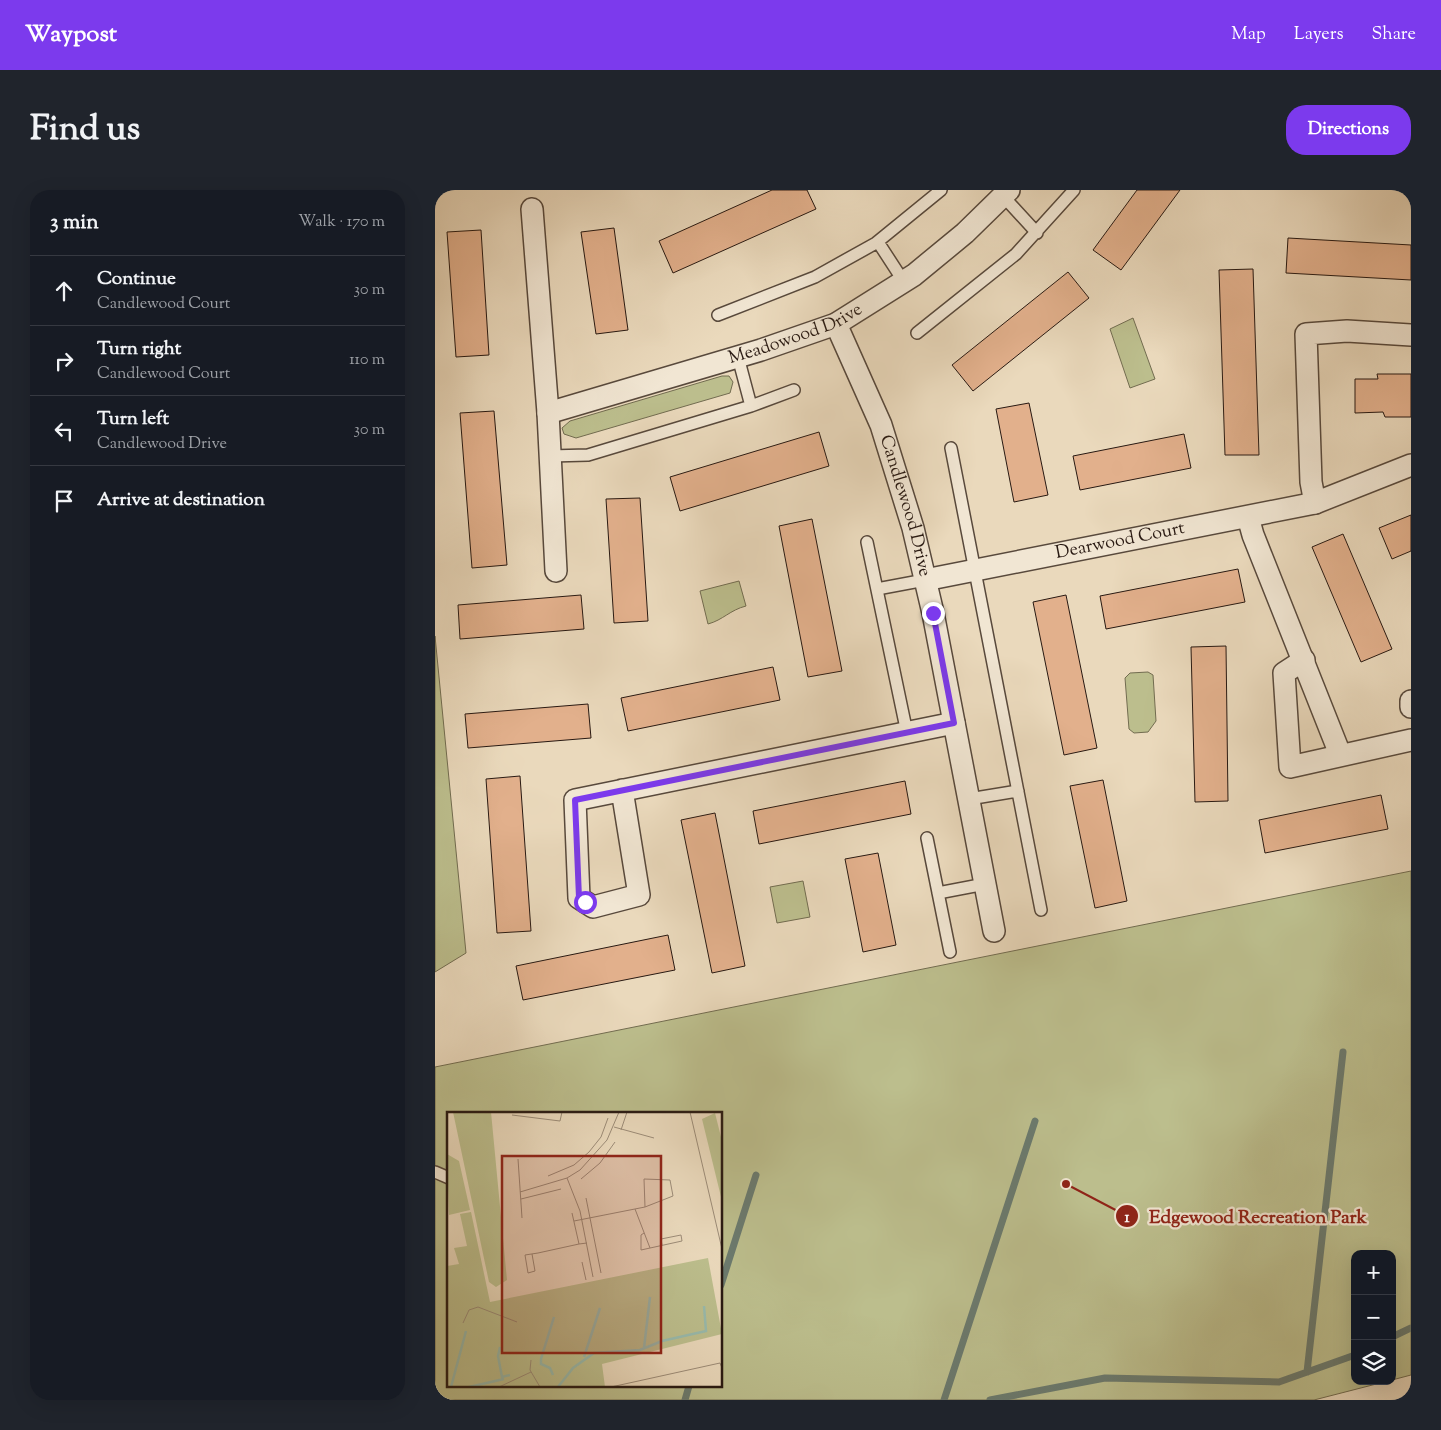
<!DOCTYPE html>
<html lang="en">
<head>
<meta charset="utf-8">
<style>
	:root { --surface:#171b24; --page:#20242c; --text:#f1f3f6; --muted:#9ea1a6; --line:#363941; --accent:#7c3aed }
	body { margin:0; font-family:"Sorts Mill Goudy",serif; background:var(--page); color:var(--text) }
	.controls { position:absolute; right:15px; bottom:15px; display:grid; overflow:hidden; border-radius:10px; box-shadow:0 5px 20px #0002 }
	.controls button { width:45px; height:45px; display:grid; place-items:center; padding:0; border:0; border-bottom:1px solid var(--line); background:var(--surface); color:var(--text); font:25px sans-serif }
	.stop { position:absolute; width:15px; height:15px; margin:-11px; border:4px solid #7c3aed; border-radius:50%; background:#fff }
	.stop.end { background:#7c3aed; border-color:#fff; box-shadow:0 1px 5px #0008 }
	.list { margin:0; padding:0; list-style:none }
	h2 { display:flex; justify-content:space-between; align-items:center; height:65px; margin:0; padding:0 20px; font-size:21px }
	h2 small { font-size:16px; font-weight:400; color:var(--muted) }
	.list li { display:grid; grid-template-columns:32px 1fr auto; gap:15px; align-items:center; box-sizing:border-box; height:70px; padding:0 20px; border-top:1px solid var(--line) }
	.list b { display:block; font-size:19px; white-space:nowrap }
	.list p { margin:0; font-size:16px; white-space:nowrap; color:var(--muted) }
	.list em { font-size:16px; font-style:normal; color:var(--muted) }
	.icon { flex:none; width:28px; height:28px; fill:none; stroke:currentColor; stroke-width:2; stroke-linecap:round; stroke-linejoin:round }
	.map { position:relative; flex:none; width:976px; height:1210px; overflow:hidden; border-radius:20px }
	header { display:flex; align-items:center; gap:30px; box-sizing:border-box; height:70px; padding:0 25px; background:var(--accent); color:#fff }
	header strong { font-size:24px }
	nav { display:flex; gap:28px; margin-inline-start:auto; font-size:18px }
	.intro { display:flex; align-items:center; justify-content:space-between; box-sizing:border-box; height:120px; padding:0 30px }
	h1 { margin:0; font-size:35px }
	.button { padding:12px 22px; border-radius:20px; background:var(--accent); color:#fff; font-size:18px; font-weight:700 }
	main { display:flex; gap:30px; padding:0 30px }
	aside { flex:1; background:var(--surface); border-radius:20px; box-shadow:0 5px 20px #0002 }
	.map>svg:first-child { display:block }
	.green { fill:#bcbe8d; stroke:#726c50; fill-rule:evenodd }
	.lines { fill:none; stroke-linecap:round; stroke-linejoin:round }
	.stream { stroke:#6b7a6e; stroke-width:7 }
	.building { fill:#e2b08c; stroke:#281912 }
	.lane-casing { stroke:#58493c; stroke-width:14 }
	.street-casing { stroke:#58493c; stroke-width:24 }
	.lane { stroke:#f1e6d3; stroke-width:11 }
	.street { stroke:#f1e6d3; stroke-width:21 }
	.route { stroke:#7c3aed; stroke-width:6 }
	.labels { text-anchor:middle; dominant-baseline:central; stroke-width:4.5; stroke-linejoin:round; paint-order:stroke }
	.street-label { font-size:18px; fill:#281912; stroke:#f1e6d3 }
	.inset-river { fill:none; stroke:#98baac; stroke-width:2.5 }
	.inset-road { fill:none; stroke:#9c8c78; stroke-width:1 }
	.view { fill:#8f2418; fill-opacity:0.15; stroke:#8f2418; stroke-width:2.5 }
	.inset-edge { fill:none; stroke:#281912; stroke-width:2.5 }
	.leader { fill:none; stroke:#8f2418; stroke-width:2 }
	.callout-dot { fill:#8f2418; stroke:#f1e6d3; stroke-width:2 }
	.mark-label { font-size:15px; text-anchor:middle; font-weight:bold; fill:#fff }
	.callout-label { font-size:19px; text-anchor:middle; font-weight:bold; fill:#8f2418; stroke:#f1e6d3; stroke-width:4.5; stroke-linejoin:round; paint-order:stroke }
</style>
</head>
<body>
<header>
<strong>Waypost</strong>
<nav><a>Map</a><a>Layers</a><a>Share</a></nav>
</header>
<div class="intro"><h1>Find us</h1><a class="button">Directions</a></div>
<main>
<aside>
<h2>3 min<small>Walk · 170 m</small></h2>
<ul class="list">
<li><svg class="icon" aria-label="ahead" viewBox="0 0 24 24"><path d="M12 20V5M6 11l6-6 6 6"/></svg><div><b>Continue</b><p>Candlewood Court</p></div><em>30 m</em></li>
<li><svg class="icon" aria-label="right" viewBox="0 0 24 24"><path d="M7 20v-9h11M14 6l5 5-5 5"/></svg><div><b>Turn right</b><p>Candlewood Court</p></div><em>110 m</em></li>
<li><svg class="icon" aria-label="left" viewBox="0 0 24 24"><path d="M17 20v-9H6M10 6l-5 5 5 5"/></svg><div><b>Turn left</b><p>Candlewood Drive</p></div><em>30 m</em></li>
<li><svg class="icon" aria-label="arrive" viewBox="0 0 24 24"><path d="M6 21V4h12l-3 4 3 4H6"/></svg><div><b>Arrive at destination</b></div></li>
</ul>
</aside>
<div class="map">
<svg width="976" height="1210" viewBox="0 0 976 1210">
	<rect width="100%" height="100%" fill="#ead9bc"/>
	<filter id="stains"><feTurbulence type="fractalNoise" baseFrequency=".004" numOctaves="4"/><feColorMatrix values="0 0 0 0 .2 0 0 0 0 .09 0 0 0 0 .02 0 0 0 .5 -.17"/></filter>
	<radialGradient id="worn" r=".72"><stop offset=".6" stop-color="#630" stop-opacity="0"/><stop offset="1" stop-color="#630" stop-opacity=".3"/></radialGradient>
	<path class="green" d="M698,128L720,189L695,198L675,139Z
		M287,186H294L298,192L295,203L141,248L129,244L127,238L135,231Z
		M304,391L311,416C295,420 288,430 273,434L265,401Z
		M0,446L31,763L0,782Z
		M713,482L718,485L721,531L713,542L699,543L694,539L690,488L695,483Z
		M976,681V1185L957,1190V1064H920V1191H953L879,1210H0V877ZM14,924H286V1196H14Z
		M368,691L375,727L342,733L335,697Z"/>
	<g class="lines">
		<path class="stream" d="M286,1095L321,985
			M957,1147L976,1138
			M872,1182L908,862
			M250,1210L254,1196
			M509,1210L600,931
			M555,1210L670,1188L844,1192L920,1165"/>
	</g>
	<path class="building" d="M337,0H372L381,19L238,83L224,51Z
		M702,0H745L686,80L658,60Z
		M179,38L193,140L161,144L146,42Z
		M46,40L54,165L21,167L12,42Z
		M853,48L976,55V90L851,83Z
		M818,79L824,265H790L784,80Z
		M633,82L654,108L538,201L517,175Z
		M942,184H976V227H950L948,222L920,223V189H943Z
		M594,213L613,305L579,312L561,219Z
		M59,221L72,375L37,378L25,223Z
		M384,242L394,276L245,321L235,287Z
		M749,244L756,278L645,300L638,266Z
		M205,308L213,431L179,433L171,309Z
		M976,325V361L957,369L944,338Z
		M377,329L407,481L373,487L344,336Z
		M908,344L957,459L926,472L877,357Z
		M803,379L810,412L671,439L665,406Z
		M146,405L149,439L25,449L23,415Z
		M631,405L662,558L629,565L598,412Z
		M791,456L793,611L760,612L756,457Z
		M338,477L345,510L193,541L186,508Z
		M153,514L156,548L33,558L30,524Z
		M85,586L96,741L62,743L51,589Z
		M668,590L692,711L660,718L635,596Z
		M470,591L476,624L324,654L318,621Z
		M946,605L953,639L830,663L824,630Z
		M280,623L310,776L277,783L246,630Z
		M443,663L461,755L428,762L410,669Z
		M233,745L240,780L88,810L81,776Z"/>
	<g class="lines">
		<defs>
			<path id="lane" d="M568,6L602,43
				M443,52L469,92
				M283,125L380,87L441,53L506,0
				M482,143L581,64L639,0
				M303,167L316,216
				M516,258L606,720
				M115,266L153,265L316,216L359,200
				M432,352L472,543
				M442,399L490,390
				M534,609L583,601
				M492,648L515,762
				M503,703L550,694
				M0,982L14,988"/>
			<g id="street">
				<path d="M97,19L113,223L121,381"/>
				<path id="s1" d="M401,134L446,235L478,338L498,423L559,741"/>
				<path id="s2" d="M113,223L326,160L401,134L479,85L530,43L574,0"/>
				<path d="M880,313L876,292L871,144L912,141L976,145"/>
				<path d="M813,327L818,345L905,564"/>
				<path id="s3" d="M490,390L880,313L976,275"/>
				<path d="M869,470L849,483L855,577L976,550"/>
				<path d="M976,511V517"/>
				<path d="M187,600L204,705L158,717L144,708L140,610C266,584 393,559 519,533"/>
			</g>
		</defs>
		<use href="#lane" class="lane-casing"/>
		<use href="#street" class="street-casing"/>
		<use href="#lane" class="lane"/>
		<use href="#street" class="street"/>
	</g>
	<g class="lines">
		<path class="route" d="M150,712L144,708L140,610L519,533L498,423"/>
	</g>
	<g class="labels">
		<g class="street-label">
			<text stroke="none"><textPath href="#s2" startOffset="260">Meadowood Drive</textPath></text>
			<text stroke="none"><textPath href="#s1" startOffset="195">Candlewood Drive</textPath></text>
			<text stroke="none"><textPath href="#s3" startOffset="199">Dearwood Court</textPath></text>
		</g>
	</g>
	<g transform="translate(12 922)">
		<rect width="275" height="275" fill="#ead9bc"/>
		<path d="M6,0H44L60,168L49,175L42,170ZM268,1L275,29V89L255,7ZM0,42L12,49L23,98L2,103ZM24,100L43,190L261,146L275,222L155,252L158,275H0V154L12,152L7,136L20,134L13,102Z" fill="#bcbe8d"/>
		<path class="inset-river" d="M53,235L51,244L55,265L63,263M197,236L203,185M137,245L153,196M106,263L103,256L94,252V247L107,205M4,275L19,219M22,275L57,267M111,275L126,256L147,241L193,238L215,229L259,219L257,194"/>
		<path class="inset-road" d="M243,0L275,137M65,3L113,9L115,0M167,15L207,26M174,18L180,0M71,47L75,106M101,64L127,53L142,40L154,25L161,6M120,66L133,99L146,165M134,67L153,51L168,30M73,80L120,66L133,58L160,28L172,0M139,86L154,161M74,87L114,77M188,97L203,136M125,101L132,132M127,109L198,95L226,84L223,68L197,67L198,95M197,121L194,123V138L235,129L234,123L214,127L215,133M85,142L88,159L81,161L78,143L91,141L132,132L140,131M135,150L139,168M16,211L22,198L31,195L70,210M84,248L83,258L93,275M52,275L84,260M164,275L273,251L275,256"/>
		<path class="view" d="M55,44H214V241H55Z"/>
		<rect width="275" height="275" class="inset-edge"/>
	</g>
	<path class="leader" d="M631 994L692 1026"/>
	<g class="callout-dot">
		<circle cx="631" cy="994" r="5"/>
		<circle cx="692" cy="1026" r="12"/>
	</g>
	<g class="mark-label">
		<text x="692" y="1032">1</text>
	</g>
	<g class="callout-label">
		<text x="823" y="1033">Edgewood Recreation Park</text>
	</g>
	<rect width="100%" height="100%" filter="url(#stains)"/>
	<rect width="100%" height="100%" fill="url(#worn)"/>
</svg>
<div class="controls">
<button>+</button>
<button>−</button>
<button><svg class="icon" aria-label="layers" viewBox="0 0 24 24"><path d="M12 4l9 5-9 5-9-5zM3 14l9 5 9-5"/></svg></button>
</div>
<div class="stop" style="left:150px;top:712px"></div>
<div class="stop end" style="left:498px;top:423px"></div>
</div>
</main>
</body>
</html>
